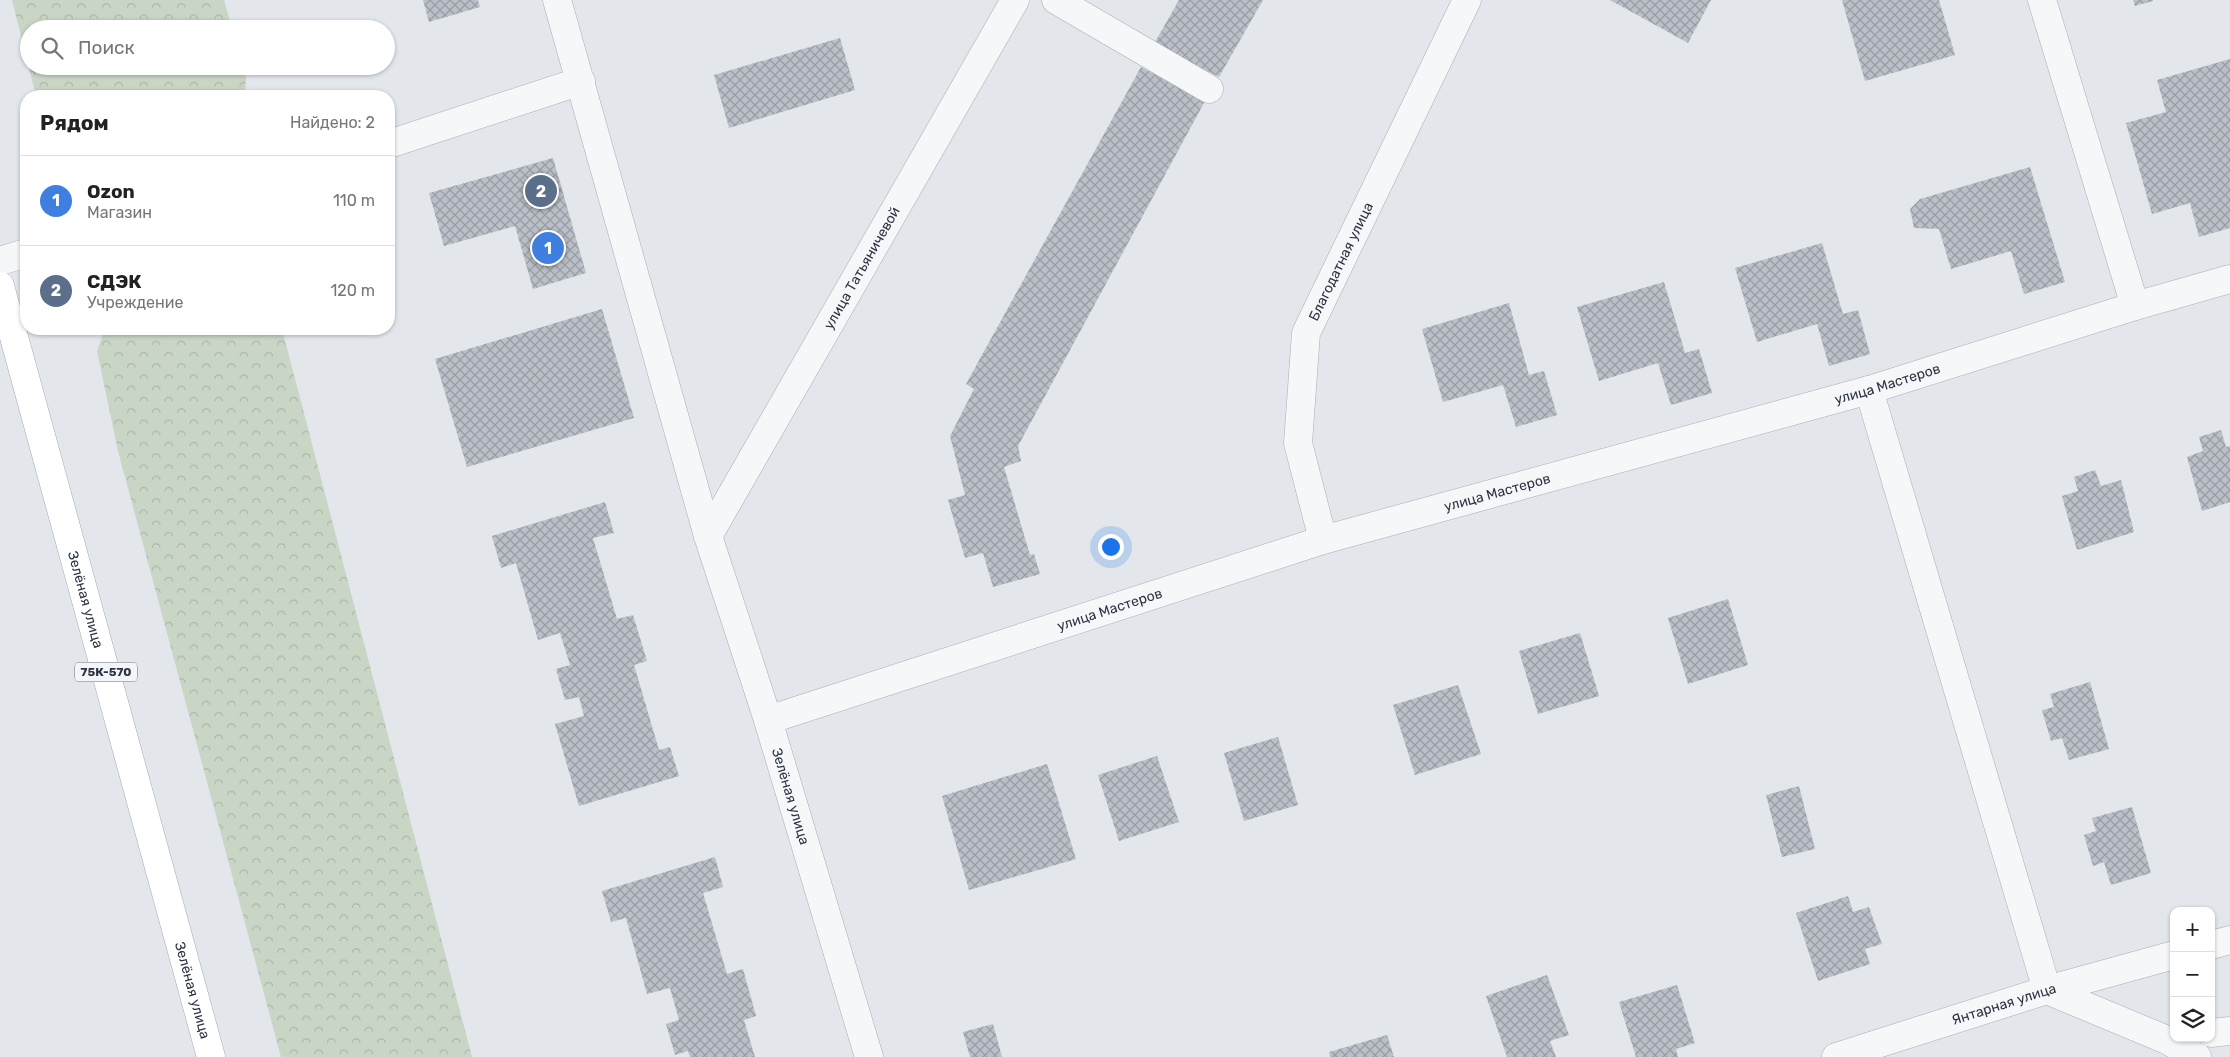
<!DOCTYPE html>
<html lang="ru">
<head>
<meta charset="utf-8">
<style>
	:root { --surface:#fff; --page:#f2f2f2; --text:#222; --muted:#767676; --line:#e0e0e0; --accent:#0b8043 }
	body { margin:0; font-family:Rubik,sans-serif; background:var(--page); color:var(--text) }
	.controls { position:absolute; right:15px; bottom:15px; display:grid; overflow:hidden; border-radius:10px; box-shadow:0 1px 4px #0004 }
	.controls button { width:45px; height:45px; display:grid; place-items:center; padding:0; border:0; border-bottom:1px solid var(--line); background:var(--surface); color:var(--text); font:25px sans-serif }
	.you { position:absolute; left:1110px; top:546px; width:18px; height:18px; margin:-12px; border:4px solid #fff; border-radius:50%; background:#1a73e8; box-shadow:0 0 0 8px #1a73e833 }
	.badge { display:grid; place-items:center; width:32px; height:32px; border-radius:50%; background:var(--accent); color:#fff; font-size:16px; font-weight:700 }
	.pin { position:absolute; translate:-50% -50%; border:2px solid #fff; box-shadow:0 1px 5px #0006 }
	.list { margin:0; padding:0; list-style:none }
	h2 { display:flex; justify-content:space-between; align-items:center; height:65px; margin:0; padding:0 20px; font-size:21px }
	h2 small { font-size:16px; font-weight:400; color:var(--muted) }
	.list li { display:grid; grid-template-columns:32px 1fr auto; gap:15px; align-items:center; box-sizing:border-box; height:90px; padding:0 20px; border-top:1px solid var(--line) }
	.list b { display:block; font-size:19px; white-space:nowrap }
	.list p { margin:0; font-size:16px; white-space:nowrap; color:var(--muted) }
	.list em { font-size:16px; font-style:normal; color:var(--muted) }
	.icon { flex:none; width:28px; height:28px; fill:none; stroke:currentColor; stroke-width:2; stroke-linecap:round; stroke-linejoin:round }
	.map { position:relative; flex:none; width:2230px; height:1057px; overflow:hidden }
	.search { position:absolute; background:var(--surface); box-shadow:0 1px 4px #0004; left:20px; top:20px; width:375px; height:55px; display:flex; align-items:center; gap:12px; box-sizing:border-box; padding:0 18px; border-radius:28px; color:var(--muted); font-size:19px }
	.panel { position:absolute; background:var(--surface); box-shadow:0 1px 4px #0004; left:20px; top:90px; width:375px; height:245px; border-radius:20px }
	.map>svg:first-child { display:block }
	.forest { fill:url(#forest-crowns) }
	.building { fill:url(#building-cross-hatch) }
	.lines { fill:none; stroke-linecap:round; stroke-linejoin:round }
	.minor-casing { stroke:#a8adb5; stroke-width:29 }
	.major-casing { stroke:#a3abb7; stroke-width:29 }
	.minor { stroke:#f6f7f9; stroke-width:28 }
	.major { stroke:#fff; stroke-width:28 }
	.labels { text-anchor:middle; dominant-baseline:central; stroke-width:5; stroke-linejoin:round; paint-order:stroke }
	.shield { fill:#f3f5f8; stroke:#676e79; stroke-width:1 }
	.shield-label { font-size:12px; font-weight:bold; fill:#2b3443 }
	.street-label { font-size:14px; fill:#2b3443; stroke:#f3f5f8 }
</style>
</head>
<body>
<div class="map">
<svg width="2230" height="1057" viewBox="0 0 2230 1057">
	<defs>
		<pattern id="forest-crowns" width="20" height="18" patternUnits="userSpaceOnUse" patternTransform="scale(1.25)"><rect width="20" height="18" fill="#c9d5c5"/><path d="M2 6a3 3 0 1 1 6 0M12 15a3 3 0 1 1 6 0" fill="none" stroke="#adb7aa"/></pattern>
		<pattern id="building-cross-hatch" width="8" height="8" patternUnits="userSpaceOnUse" patternTransform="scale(1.25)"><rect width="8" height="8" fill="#bbc0c8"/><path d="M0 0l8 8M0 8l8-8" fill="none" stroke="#989da4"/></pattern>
	</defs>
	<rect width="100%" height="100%" fill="#e3e6eb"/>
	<path class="forest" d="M12,0H224L232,29H29V66H243L246,77L245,96H36Z
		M105,329H282L472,1057H281L118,451L97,351Z"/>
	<path class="building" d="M423,0H478L480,7L429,22Z
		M1179,0H1263L1219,77L1154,44Z
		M1610,0H1711L1688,43Z
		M1842,0H1939L1955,55L1865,81Z
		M2133,0H2153V1L2135,6Z
		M840,38L855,90L729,128L714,75Z
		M2230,59V228L2199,237L2190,203L2152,214L2126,123L2166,112L2157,80Z
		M1141,67L1205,101L1018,446L1021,461L1004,467L1030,555L1034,554L1040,574L993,587L983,553L965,558L948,500L965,495L950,436L974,389L966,384Z
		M553,158L586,273L533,289L515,226L444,246L429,193Z
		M2030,167L2065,282L2024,294L2011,251L1951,269L1939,229L1914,228L1910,209L1920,199Z
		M1822,243L1843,314L1858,310L1870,354L1829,366L1817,324L1757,342L1735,268Z
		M1664,282L1685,353L1699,349L1712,393L1671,405L1658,363L1599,381L1577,307Z
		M1509,303L1529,375L1544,371L1557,415L1516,427L1503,385L1443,402L1422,329Z
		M602,309L634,418L467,467L435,359Z
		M2221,430L2226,447L2230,446V502L2202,511L2187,457L2203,451L2199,437Z
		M2095,470L2101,486L2121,480L2134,532L2077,550L2062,496L2078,491L2074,477Z
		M605,502L614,533L593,538L617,619L633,615L647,661L634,665L659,750L670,747L679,776L579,806L555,724L584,716L579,697L565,700L556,669L570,665L560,633L538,640L516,563L501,568L492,536Z
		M1728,599L1748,665L1688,684L1668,618Z
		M1580,633L1599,696L1538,714L1519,651Z
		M2090,682L2109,749L2069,760L2062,738L2051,741L2042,710L2054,707L2050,694Z
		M1458,685L1481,754L1415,775L1393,705Z
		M1278,737L1298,805L1244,821L1224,753Z
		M1157,756L1179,822L1119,841L1098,775Z
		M1047,764L1076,859L969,890L942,796Z
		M1799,786L1815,849L1782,857L1766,795Z
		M2132,807L2151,873L2111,885L2104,862L2093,866L2084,835L2096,831L2092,818Z
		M715,857L723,887L703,893L727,974L743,969L756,1016L744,1020L755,1057H690L688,1051L675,1055L666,1024L679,1020L670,988L647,994L626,918L611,922L602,891Z
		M1848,896L1853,912L1869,907L1882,944L1865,949L1870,964L1818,981L1796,913Z
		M1547,975L1569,1035L1550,1041L1556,1057H1507L1486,996Z
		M1677,985L1695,1043L1676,1049L1678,1057H1636L1619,1002Z
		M993,1024L1002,1057H970L963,1032Z
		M1387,1035L1394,1057H1330L1329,1052Z"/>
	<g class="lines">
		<defs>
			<g id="minor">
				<path id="s1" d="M557,0L708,536L768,720L869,1057"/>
				<path d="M1056,0L1209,89"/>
				<path d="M2042,0L2135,306"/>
				<path d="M389,144L581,81"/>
				<path d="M0,261L26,253"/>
				<path d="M1869,390L2047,990L2167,1040L2197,1057"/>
				<path id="s2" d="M708,536L1015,0"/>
				<path id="s3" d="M1323,540L1298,443L1306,333L1467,0"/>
				<path id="s4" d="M768,720L1323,540L1869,390L2135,306L2230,279"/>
				<path d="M2211,945L2230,940"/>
				<path d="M2211,1033L2230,1031"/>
				<path id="s5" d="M1836,1057L2047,990L2174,955"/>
			</g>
			<g id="major">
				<path id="s6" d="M0,286L211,1057"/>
			</g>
		</defs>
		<use href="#minor" class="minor-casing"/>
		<use href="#major" class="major-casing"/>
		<use href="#minor" class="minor"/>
		<use href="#major" class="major"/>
	</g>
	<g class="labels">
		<rect class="shield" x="75" y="662.5" width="62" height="19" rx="4"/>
		<g class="shield-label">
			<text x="106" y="672">75К-570</text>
		</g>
		<g class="street-label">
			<text stroke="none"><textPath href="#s3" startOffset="290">Благодатная улица</textPath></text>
			<text stroke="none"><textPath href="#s2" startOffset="309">улица Татьяничевой</textPath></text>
			<text stroke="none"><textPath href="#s4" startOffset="1169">улица Мастеров</textPath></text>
			<text stroke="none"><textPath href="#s4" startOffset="764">улица Мастеров</textPath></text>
			<text stroke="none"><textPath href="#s6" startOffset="325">Зелёная улица</textPath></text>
			<text stroke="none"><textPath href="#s4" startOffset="359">улица Мастеров</textPath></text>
			<text stroke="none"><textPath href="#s1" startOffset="830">Зелёная улица</textPath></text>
			<text stroke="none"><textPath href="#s6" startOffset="730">Зелёная улица</textPath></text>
			<text stroke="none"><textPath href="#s5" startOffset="176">Янтарная улица</textPath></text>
		</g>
	</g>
</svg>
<div class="controls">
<button>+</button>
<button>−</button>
<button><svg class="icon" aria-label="layers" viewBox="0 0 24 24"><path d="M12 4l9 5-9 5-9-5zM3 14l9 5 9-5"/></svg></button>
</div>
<div class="you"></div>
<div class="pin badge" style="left:548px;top:248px;background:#3f7fe0">1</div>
<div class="pin badge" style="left:541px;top:191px;background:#5c6f8a">2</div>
<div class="search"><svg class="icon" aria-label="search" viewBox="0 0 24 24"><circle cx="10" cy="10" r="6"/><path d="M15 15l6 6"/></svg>Поиск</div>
<section class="panel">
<h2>Рядом<small>Найдено: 2</small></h2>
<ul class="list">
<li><span class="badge" style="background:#3f7fe0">1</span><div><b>Ozon</b><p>Магазин</p></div><em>110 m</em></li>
<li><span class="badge" style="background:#5c6f8a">2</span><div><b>СДЭК</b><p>Учреждение</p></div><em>120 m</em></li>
</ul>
</section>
</div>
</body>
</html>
